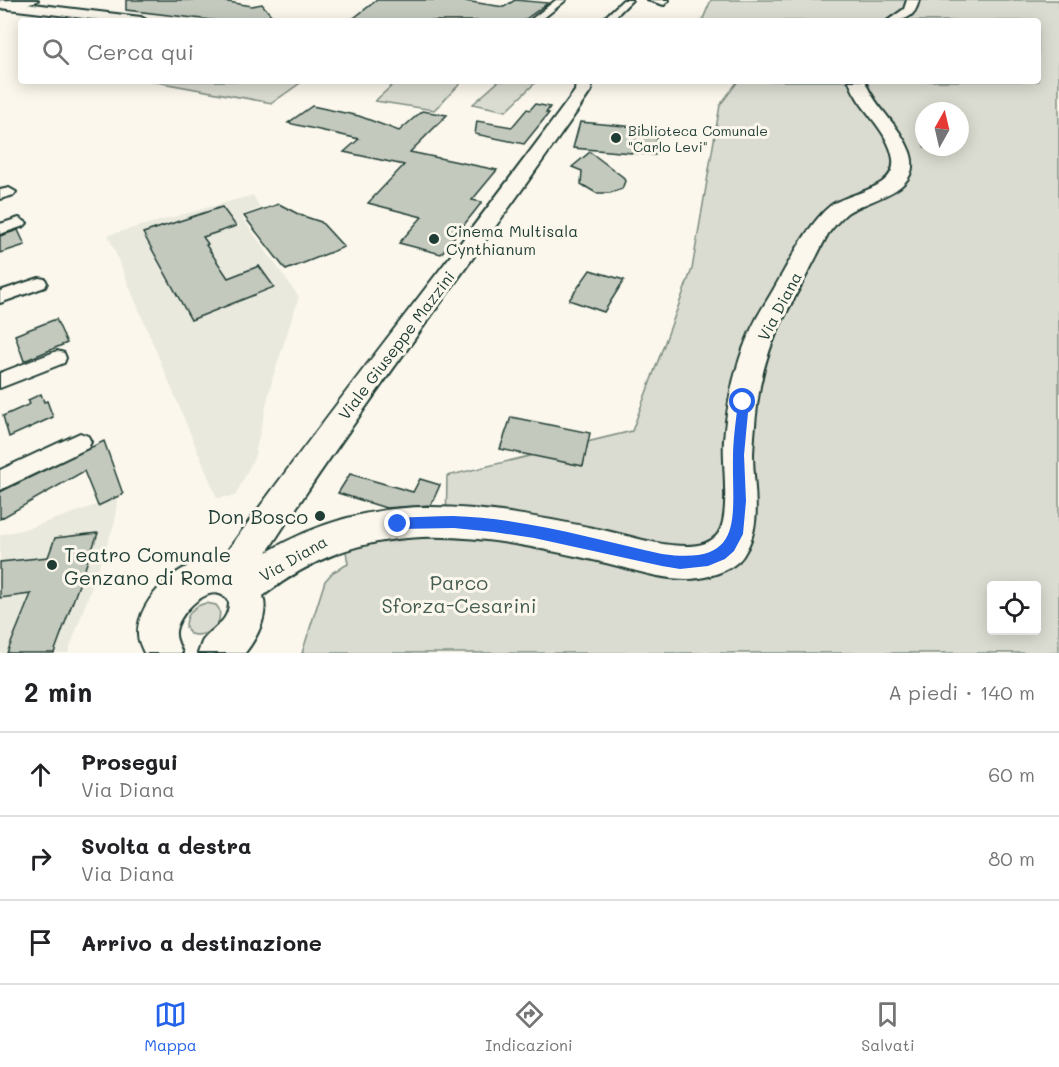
<!DOCTYPE html>
<html lang="it">
<head>
<meta charset="utf-8">
<style>
	:root { --surface:#fff; --page:#f6f6f6; --text:#202124; --muted:#757577; --line:#e0e0e0; --accent:#2563eb }
	body { margin:0; font-family:Mali,sans-serif; background:var(--page); color:var(--text) }
	.controls { position:absolute; right:18px; bottom:18px; display:grid; overflow:hidden; border-radius:6px; box-shadow:0 3px 15px #0003 }
	.controls button { width:54px; height:54px; display:grid; place-items:center; padding:0; border:0; border-bottom:2px solid var(--line); background:var(--surface); color:var(--text); font:30px sans-serif }
	.compass { position:absolute; left:915px; top:102px; width:54px; height:54px; border-radius:50%; background:var(--surface); box-shadow:0 3px 15px #0003; rotate:8deg }
	.stop { position:absolute; width:18px; height:18px; margin:-14px; border:4px solid #2563eb; border-radius:50%; background:#fff }
	.stop.end { background:#2563eb; border-color:#fff; box-shadow:0 2px 6px #0008 }
	.list { margin:0; padding:0; list-style:none }
	h2 { display:flex; justify-content:space-between; align-items:center; height:78px; margin:0; padding:0 24px; font-size:26px }
	h2 small { font-size:20px; font-weight:400; color:var(--muted) }
	.list li { display:grid; grid-template-columns:39px 1fr auto; gap:18px; align-items:center; box-sizing:border-box; height:84px; padding:0 24px; border-top:2px solid var(--line) }
	.list b { display:block; font-size:22px; white-space:nowrap }
	.list p { margin:0; font-size:20px; white-space:nowrap; color:var(--muted) }
	.list em { font-size:20px; font-style:normal; color:var(--muted) }
	.icon { flex:none; width:33px; height:33px; fill:none; stroke:currentColor; stroke-width:2; stroke-linecap:round; stroke-linejoin:round }
	.map { position:relative; flex:none; width:1059px; height:653px; overflow:hidden }
	.search { position:absolute; background:var(--surface); box-shadow:0 3px 15px #0003; left:18px; right:18px; top:18px; height:66px; display:flex; align-items:center; gap:15px; box-sizing:border-box; padding:0 21px; border-radius:6px; color:var(--muted); font-size:22px }
	.sheet { height:330px; background:var(--surface) }
	nav { display:flex; justify-content:space-around; align-items:center; box-sizing:border-box; height:84px; border-top:2px solid var(--line); background:var(--surface); font-size:16px; color:var(--muted) }
	nav a { display:grid; justify-items:center; gap:3px }
	nav .on { color:var(--accent) }
	.map>svg:first-child { display:block }
	.built { fill:#eae9de }
	.green { fill:#dbdcd1; stroke:#7d8c82; stroke-width:1.5; fill-rule:evenodd }
	.building { fill:#c4c9be; stroke:#1f3d34; stroke-width:1.5 }
	.lines { fill:none; stroke-linecap:round; stroke-linejoin:round }
	.street-casing { stroke:#1f3d34; stroke-width:4 }
	.secondary-casing { stroke:#1f3d34; stroke-width:4 }
	.street { fill:#fbf7ec; fill-rule:evenodd }
	.secondary { fill:#fbf7ec; fill-rule:evenodd }
	.route { fill:#2563eb }
	.poi-dot { fill:#1f3d34; stroke:#fbf7ec; stroke-width:2 }
	.labels { text-anchor:middle; dominant-baseline:central; stroke-width:6; stroke-linejoin:round; paint-order:stroke }
	.far-poi-label { font-size:14px; fill:#1f3d34; stroke:#fbf7ec; text-anchor:start }
	.poi-label { font-size:16px; fill:#1f3d34; stroke:#fbf7ec; text-anchor:start }
	.street-label { font-size:16px; fill:#1f3d34; stroke:#fbf7ec }
	.near-poi-label { font-size:20px; fill:#1f3d34; stroke:#fbf7ec; text-anchor:end }
	.near-park-label { font-size:20px; fill:#455d53; stroke:#fbf7ec }
</style>
</head>
<body>
<div class="map">
<svg width="1059" height="653" viewBox="0 0 1059 653">
	<rect width="100%" height="100%" fill="#fbf7ec"/>
	<filter id="ink" filterUnits="userSpaceOnUse"><feTurbulence type="fractalNoise" baseFrequency=".0167" numOctaves="2"/><feDisplacementMap in="SourceGraphic" scale="12" xChannelSelector="R" yChannelSelector="G"/><feConvolveMatrix kernelMatrix="1 2 1 2 8 2 1 2 1" color-interpolation-filters="sRGB"/></filter>
	<g filter="url(#ink)">
		<path class="built" d="M253,195L260,208L241,216L299,297L273,377L254,458L235,496L217,498L108,235Z
			M117,498L115,522L68,653H0V535L32,527Z"/>
		<path class="green" d="M711,0H1059V653H302L325,581L333,572L348,564L345,545L446,531L447,476L632,431L692,269L720,105L738,81H1038V21H702ZM924,111H960V147H924ZM992,586H1036V630H992Z
			M151,81H303L272,103Z
			M397,81H463L434,110L375,101Z
			M499,81H531L536,82L506,111L473,104Z
			M206,603L216,605L219,609C223,626 207,638 190,634L186,627C186,614 194,606 206,603Z"/>
		<path class="building" d="M126,0H216L252,6L262,4L276,21H219L126,10Z
			M377,0H458L504,7L515,0L548,3L523,21H350Z
			M535,104L550,107L546,113H549L524,144L475,134L477,121L512,127L527,109L530,110Z
			M312,106L359,116L399,131L422,111L447,115L410,152L497,170L472,200L482,202L441,254L399,243L422,217L368,203L404,165L344,152L359,139L288,123Z
			M580,122L658,129L655,155L573,148Z
			M590,152L623,177L625,181L622,189L610,193H596L581,184L582,171L572,167Z
			M279,204L300,215L321,222L344,247L286,270L244,216Z
			M222,207L236,226L203,237L208,244L206,245L228,278L259,266L274,287L191,320L143,233Z
			M18,230L25,245L0,253V236Z
			M590,270L624,280L604,312L569,300Z
			M56,319L67,343L24,361L15,335Z
			M41,394L44,402L47,401L53,417L9,437L3,416L30,404L28,400Z
			M511,417L590,433L583,466L500,449Z
			M104,441L123,494L98,506L84,471L0,519V492Z
			M350,474L413,492L420,479L440,485L431,505L386,508L338,493Z
			M98,533L54,653H7L31,594L0,598V562L48,557L55,538Z"/>
		<g class="lines">
			<defs>
				<path id="street" d="M11,0H38L34,3L0,7V1Z
					M556,0H566L540,21H529Z
					M623,0H632L611,21H601Z
					M647,0H669L664,5Z
					M9,188L16,192L14,195L0,199V190Z
					M19,218L27,223L24,226L0,234V224Z
					M39,278L45,279L47,283L45,287L0,303V291Z
					M57,351L64,353L66,358L64,363L0,388V373Z
					M80,433L88,436L91,442L88,448L0,490V470Z"/>
				<path id="secondary" d="M0,0L141,17L148,21H108L0,8Z
					M907,0H919C915,18 905,21 887,21L904,9Z
					M576,81H592L591,91C485,246 369,395 267,552C315,524 367,508 424,507C484,506 544,518 603,530C630,536 658,546 686,546C698,546 710,544 718,534C731,516 722,463 724,440C728,392 740,343 766,302C783,275 806,225 830,206C848,192 897,190 893,159C889,130 858,109 849,81H865C875,108 900,125 910,152C924,192 870,198 847,213C840,219 834,226 828,234C820,249 813,264 805,278C784,317 769,341 760,386C756,409 754,432 753,454C753,489 764,524 743,556C732,572 704,579 686,579C658,579 632,569 606,563C546,549 484,535 422,537C359,540 313,557 263,596C269,615 257,638 245,653H198C200,649 201,642 204,639C215,626 229,621 229,602C226,599 225,596 222,595C205,585 174,618 176,635C176,640 180,647 182,653H144C142,648 138,641 138,635C136,599 185,554 221,560C335,401 459,249 575,91Z"/>
			</defs>
			<use href="#street" class="street-casing"/>
			<use href="#secondary" class="secondary-casing"/>
			<use href="#street" class="street"/>
			<use href="#secondary" class="secondary"/>
		</g>
	</g>
	<path class="route" d="M743,398L749,402L744,455L746,501L743,534L734,551L725,559L708,566L680,569L662,566L534,538L494,532L454,528L398,529L392,524L398,518C416,517 435,516 453,516C524,518 594,539 662,554C746,566 732,518 733,458C733,439 736,421 738,402Z"/>
	<g class="poi-dot">
		<circle cx="616" cy="138" r="6"/>
		<circle cx="434" cy="239" r="6"/>
		<circle cx="320" cy="516" r="6"/>
		<circle cx="52" cy="565" r="6"/>
	</g>
	<g class="labels">
		<g class="far-poi-label">
			<text x="628" y="130">Biblioteca Comunale<tspan x="628" dy="16">"Carlo Levi"</tspan></text>
		</g>
		<g class="poi-label">
			<text x="446" y="230">Cinema Multisala<tspan x="446" dy="18">Cynthianum</tspan></text>
		</g>
		<g class="street-label">
			<text transform="translate(779 306) rotate(-62)">Via Diana</text>
			<text transform="translate(396 345) rotate(-53)">Viale Giuseppe Mazzini</text>
			<text transform="translate(293 558) rotate(-30)">Via Diana</text>
		</g>
		<g class="near-poi-label">
			<text x="308" y="516">Don Bosco</text>
			<text x="64" y="554" text-anchor="start">Teatro Comunale<tspan x="64" dy="23">Genzano di Roma</tspan></text>
		</g>
		<g class="near-park-label">
			<text x="459" y="582">Parco<tspan x="459" dy="23">Sforza-Cesarini</tspan></text>
		</g>
	</g>
</svg>
<div class="controls">
<button><svg class="icon" aria-label="locate" viewBox="0 0 24 24"><circle cx="12" cy="12" r="6"/><path d="M12 2v4M12 18v4M2 12h4M18 12h4"/></svg></button>
</div>
<svg class="compass" viewBox="-18 -18 36 36"><path d="M0-13l5 13h-10z" fill="#e53935"/><path d="M0 13l5-13h-10z" fill="#757577"/></svg>
<div class="stop" style="left:743px;top:402px"></div>
<div class="stop end" style="left:398px;top:524px"></div>
<div class="search"><svg class="icon" aria-label="search" viewBox="0 0 24 24"><circle cx="10" cy="10" r="6"/><path d="M15 15l6 6"/></svg>Cerca qui</div>
</div>
<section class="sheet">
<h2>2 min<small>A piedi · 140 m</small></h2>
<ul class="list">
<li><svg class="icon" aria-label="ahead" viewBox="0 0 24 24"><path d="M12 20V5M6 11l6-6 6 6"/></svg><div><b>Prosegui</b><p>Via Diana</p></div><em>60 m</em></li>
<li><svg class="icon" aria-label="right" viewBox="0 0 24 24"><path d="M7 20v-9h11M14 6l5 5-5 5"/></svg><div><b>Svolta a destra</b><p>Via Diana</p></div><em>80 m</em></li>
<li><svg class="icon" aria-label="arrive" viewBox="0 0 24 24"><path d="M6 21V4h12l-3 4 3 4H6"/></svg><div><b>Arrivo a destinazione</b></div></li>
</ul>
</section>
<nav>
<a class="on"><svg class="icon" aria-label="map" viewBox="0 0 24 24"><path d="M3 6l6-2 6 2 6-2v14l-6 2-6-2-6 2zM9 4v14M15 6v14"/></svg>Mappa</a>
<a><svg class="icon" aria-label="directions" viewBox="0 0 24 24"><path d="M12 3l9 9-9 9-9-9zM9 14v-3h6M13 9l2 2-2 2"/></svg>Indicazioni</a>
<a><svg class="icon" aria-label="saved" viewBox="0 0 24 24"><path d="M7 4h10v16l-5-4-5 4z"/></svg>Salvati</a>
</nav>
</body>
</html>
